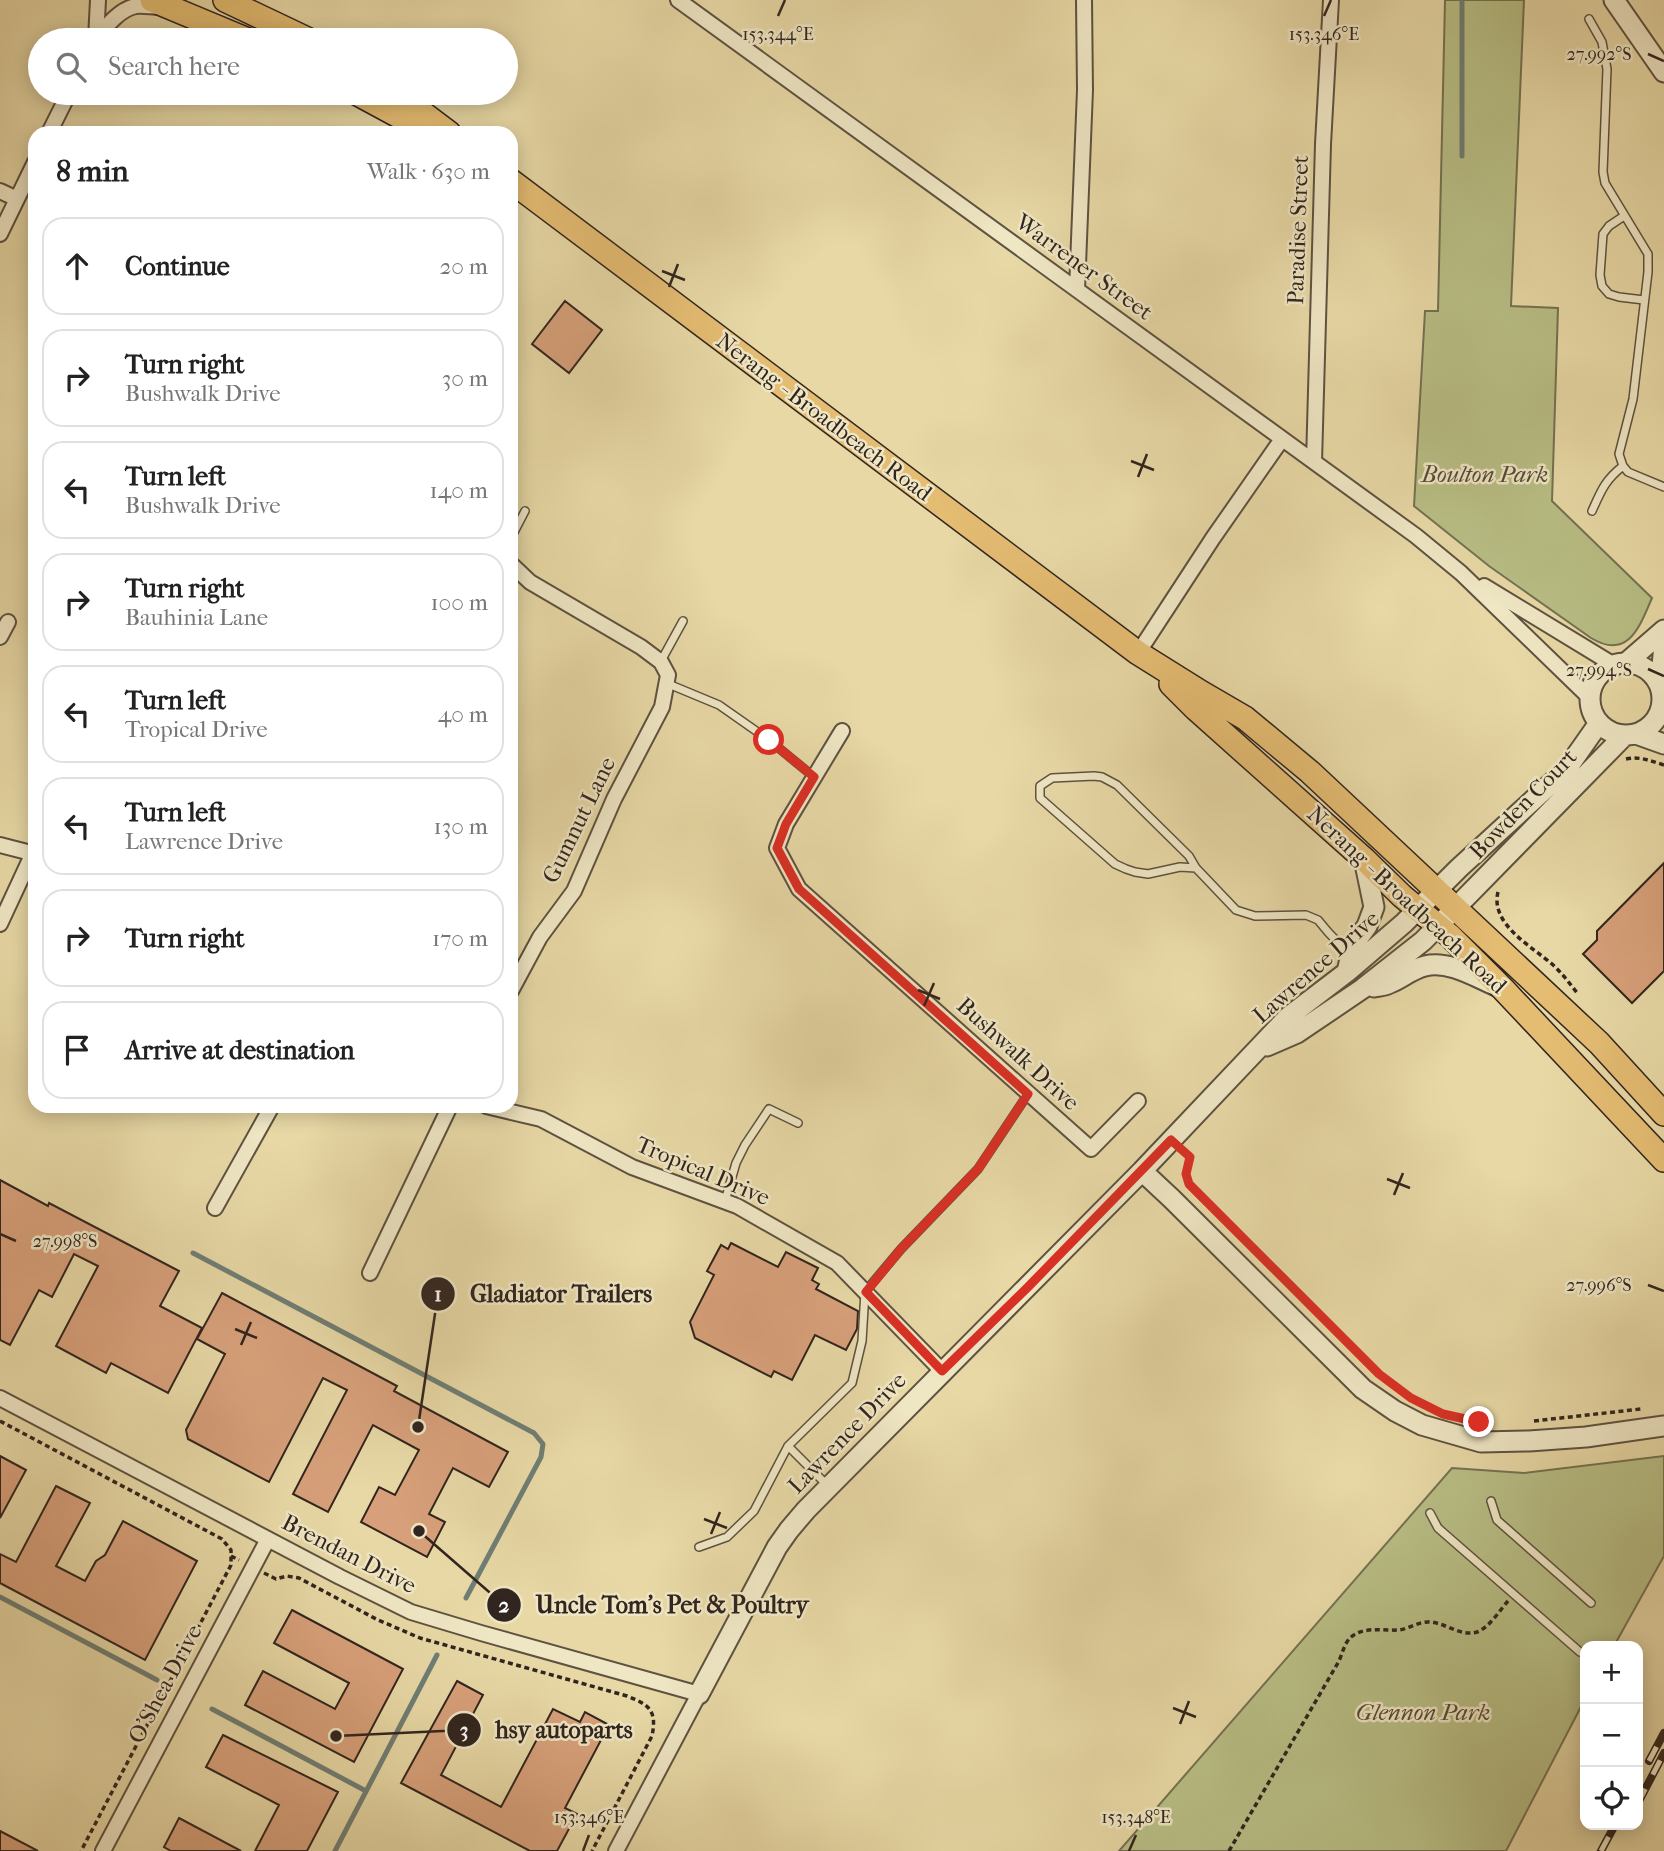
<!DOCTYPE html>
<html lang="en">
<head>
<meta charset="utf-8">
<style>
	:root { --surface:#fff; --page:#f2f2f2; --text:#222; --muted:#767676; --line:#e0e0e0 }
	body { margin:0; font-family:"IM FELL French Canon",serif; background:var(--page); color:var(--text) }
	.controls { position:absolute; right:21px; bottom:21px; display:grid; overflow:hidden; border-radius:14px; box-shadow:0 4px 18px #0003 }
	.controls button { width:63px; height:63px; display:grid; place-items:center; padding:0; border:0; border-bottom:2px solid var(--line); background:var(--surface); color:var(--text); font:35px sans-serif }
	.stop { position:absolute; width:21px; height:21px; margin:-16px; border:5px solid #d93025; border-radius:50%; background:#fff }
	.stop.end { background:#d93025; border-color:#fff; box-shadow:0 2px 7px #0008 }
	.list { margin:0; padding:0; list-style:none }
	h2 { display:flex; justify-content:space-between; align-items:center; height:91px; margin:0; padding:0 28px; font-size:30px }
	h2 small { font-size:23px; font-weight:400; color:var(--muted) }
	.list li { display:grid; grid-template-columns:46px 1fr auto; gap:21px; align-items:center; box-sizing:border-box; height:98px; margin:0 14px 14px; padding:0 14px; border:2px solid var(--line); border-radius:21px }
	.list b { display:block; font-size:26px; white-space:nowrap }
	.list p { margin:0; font-size:23px; white-space:nowrap; color:var(--muted) }
	.list em { font-size:23px; font-style:normal; color:var(--muted) }
	.icon { flex:none; width:38px; height:38px; fill:none; stroke:currentColor; stroke-width:2; stroke-linecap:round; stroke-linejoin:round }
	.map { position:relative; flex:none; width:1664px; height:1851px; overflow:hidden }
	.search { position:absolute; background:var(--surface); box-shadow:0 4px 18px #0003; left:28px; top:28px; width:490px; height:77px; display:flex; align-items:center; gap:18px; box-sizing:border-box; padding:0 24px; border-radius:38px; color:var(--muted); font-size:26px }
	.panel { position:absolute; background:var(--surface); box-shadow:0 4px 18px #0003; left:28px; top:126px; width:490px; height:987px; border-radius:21px }
	.map>svg:first-child { display:block }
	.green { fill:#b8be85; stroke:#747252; stroke-width:2 }
	.lines { fill:none; stroke-linecap:round; stroke-linejoin:round }
	.stream { stroke:#6f7e74; stroke-width:5 }
	.building { fill:#d7a07a; stroke:#31251f; stroke-width:2 }
	.service-casing { stroke:#5e5240; stroke-width:10 }
	.minor-casing { stroke:#5e5240; stroke-width:18 }
	.tertiary-casing { stroke:#5e5240; stroke-width:23 }
	.primary-casing { stroke:#31251f; stroke-width:26 }
	.path { stroke:#31251f; stroke-width:3.5; stroke-dasharray:5 3.5; stroke-linecap:butt }
	.service { stroke:#efe6c4; stroke-width:7 }
	.minor { stroke:#efe6c4; stroke-width:14 }
	.tertiary { stroke:#efe6c4; stroke-width:19 }
	.primary { stroke:#e4bc72; stroke-width:23 }
	.rail-casing { stroke:#31251f; stroke-width:8 }
	.rail { stroke:#efe6c4; stroke-width:5; stroke-dasharray:16; stroke-linecap:butt }
	.route { stroke:#d93025; stroke-width:9 }
	.ticks { fill:none; stroke:#31251f; stroke-width:2.5 }
	.labels { text-anchor:middle; dominant-baseline:central; stroke-width:5; stroke-linejoin:round; paint-order:stroke }
	.street-label { font-size:23px; fill:#31251f; stroke:#efe6c4 }
	.park-label { font-size:23px; font-style:italic; fill:#534b38; stroke:#efe6c4 }
	.ticks-label { font-size:18px; text-anchor:middle; fill:#31251f; stroke:#efe6c4; stroke-width:5; stroke-linejoin:round; paint-order:stroke }
	.leader { fill:none; stroke:#31251f; stroke-width:2.5 }
	.callout-dot { fill:#31251f; stroke:#efe6c4; stroke-width:2.5 }
	.mark-label { font-size:21px; text-anchor:middle; font-weight:bold; fill:#fff }
	.callout-label { font-size:24px; text-anchor:middle; font-weight:bold; fill:#31251f; stroke:#efe6c4; stroke-width:5; stroke-linejoin:round; paint-order:stroke }
</style>
</head>
<body>
<div class="map">
<svg width="1664" height="1851" viewBox="0 0 1664 1851">
	<rect width="100%" height="100%" fill="#e7d8a5"/>
	<filter id="stains"><feTurbulence type="fractalNoise" baseFrequency=".00286" numOctaves="4"/><feColorMatrix values="0 0 0 0 .2 0 0 0 0 .09 0 0 0 0 .02 0 0 0 .5 -.17"/></filter>
	<radialGradient id="worn" r=".72"><stop offset=".6" stop-color="#630" stop-opacity="0"/><stop offset="1" stop-color="#630" stop-opacity=".3"/></radialGradient>
	<path class="green" d="M1445,0H1524L1511,306L1558,308L1552,501L1652,598C1640,625 1629,661 1591,638L1489,566L1414,506L1425,311H1438Z
		M1664,1456V1556L1614,1646H1585V1699L1506,1851H1119L1452,1468L1524,1473Z"/>
	<g class="lines">
		<path class="stream" d="M1462,156V0
			M193,1253L534,1433L543,1444L541,1457L466,1598
			M0,1597L157,1680
			M212,1709L366,1791
			M335,1851L437,1655"/>
	</g>
	<path class="building" d="M565,301L602,330L569,373L532,344Z
		M1664,863V971L1632,1003L1583,954L1597,940V931Z
		M0,1180L48,1206L49,1203L179,1271L160,1306L202,1328L168,1393L111,1363L106,1373L56,1346L98,1266L74,1254L52,1297L39,1290L10,1345L0,1340Z
		M731,1243L778,1267L786,1252L818,1268L812,1280L819,1284L816,1289L858,1311L857,1329L846,1350L815,1335L792,1380L774,1371L771,1377L695,1338L690,1322L714,1275L707,1271L721,1245L728,1249Z
		M222,1293L397,1386L394,1391L508,1452L489,1487L453,1468L429,1514L445,1522L427,1557L361,1522L379,1487L395,1495L419,1450L373,1425L328,1512L293,1494L347,1390L323,1378L269,1482L188,1439L186,1430L225,1354L197,1339Z
		M0,1456L26,1470L0,1518Z
		M56,1486L90,1503L56,1566L85,1581L96,1561L105,1555L123,1521L197,1561L145,1660L0,1583V1554L16,1562Z
		M292,1610L403,1669L354,1762L245,1705L263,1671L335,1709L349,1683L274,1643Z
		M457,1681L483,1695L441,1775L501,1807L553,1709L580,1722L585,1712L609,1725L565,1808L577,1814L557,1851H530L401,1783Z
		M223,1735L338,1792L307,1851H255L279,1805L206,1767Z
		M179,1818L241,1851H171L164,1847Z
		M0,1831L38,1851H0Z"/>
	<g class="lines">
		<defs>
			<path id="service" d="M1589,19L1602,42L1607,69L1603,172L1605,183L1648,254V272L1633,399L1619,454L1623,466L1628,472L1664,487
				M1624,216L1609,226L1603,234L1600,275L1602,286L1609,294L1619,297L1644,300
				M1592,511C1601,491 1605,480 1623,466
				M511,538L525,511
				M661,661L683,621
				M666,683L719,705L769,740L814,777
				M1196,868L1180,867L1148,874L1135,872L1126,869L1115,864L1040,798V786L1052,778L1094,776L1102,777L1117,785L1189,856L1196,868L1236,910L1255,916L1306,915L1318,920L1328,932L1348,953
				M725,1201L736,1163L745,1145L769,1109L798,1123
				M788,1446L827,1485
				M1491,1501L1497,1520L1591,1603
				M1430,1513L1438,1528L1580,1652
				M699,1547L727,1537L754,1511L788,1446L852,1383L862,1341L865,1292L901,1249L978,1169L1028,1094"/>
			<path id="minor" d="M678,0L1416,536L1461,573L1590,698
				M96,39L98,0
				M95,40C105,28 119,9 136,6C143,5 152,7 160,7
				M49,133L69,93
				M0,191L17,199
				M0,234L35,162
				M1077,290L1085,90L1084,0
				M1314,462L1323,144L1331,0
				M511,564L530,582L641,647L661,662L668,675L662,707L614,799L574,891L540,937L511,991
				M1484,586L1614,665
				M0,637L8,622
				M1138,653L1213,538L1282,439
				M842,731L786,824L777,848L799,889L1091,1149L1138,1101
				M0,845L35,854
				M0,924L33,853
				M486,1106L541,1119L632,1167L737,1206L837,1263L942,1371
				M215,1208L272,1106
				M370,1273L450,1106
				M0,1398L340,1577L411,1612L481,1633L699,1694L616,1851
				M103,1851L268,1539"/>
			<path id="tertiary" d="M1614,0L1664,72
				M1590 699a36 36 0 1 1 72 0a36 36 0 1 1-72 0Z
				M1626,663L1664,630
				M1660,686L1664,645
				M1636,734L1664,744
				M1347,972L1353,945L1367,926L1374,907L1364,859
				M1374,987C1379,986 1385,986 1390,983C1402,978 1412,969 1425,966C1450,960 1477,978 1499,987
				M1267,1046L1297,1033L1362,989L1423,941L1625,735
				M1142,1171L1172,1199L1363,1389L1395,1411L1422,1425L1481,1442L1529,1441L1586,1437L1664,1426
				M699,1694L777,1547L789,1530L806,1510L1142,1171L1288,1017L1347,972L1404,923L1459,868L1566,770L1599,723"/>
			<path id="primary" d="M152,0L248,40
				M225,0L309,40
				M356,93L430,133
				M396,93L449,133
				M511,181L1138,653L1202,693L1245,718L1310,772L1599,1043L1664,1114
				M1171,684L1196,709L1364,859L1402,896L1449,935L1503,989L1664,1160"/>
		</defs>
		<use href="#service" class="service-casing"/>
		<use href="#minor" class="minor-casing"/>
		<use href="#tertiary" class="tertiary-casing"/>
		<use href="#primary" class="primary-casing"/>
		<path class="path" d="M1626,759C1640,756 1651,761 1664,765
			M1498,892C1490,924 1531,946 1552,964C1562,973 1570,984 1578,994
			M1184,1151L1190,1157C1186,1167 1186,1173 1189,1184L1379,1374L1409,1397
			M0,1421L222,1539L231,1550V1565L81,1851
			M1534,1421L1641,1409
			M231,1556L239,1560
			M264,1573L276,1579L287,1576L299,1578L376,1619L420,1638L627,1696C650,1705 657,1711 652,1736L592,1851
			M1229,1851L1339,1661C1342,1654 1345,1642 1351,1637C1364,1626 1383,1631 1399,1630C1409,1629 1419,1621 1430,1622C1446,1623 1461,1637 1477,1632C1490,1627 1499,1611 1508,1601"/>
		<use href="#service" class="service"/>
		<use href="#minor" class="minor"/>
		<use href="#tertiary" class="tertiary"/>
		<use href="#primary" class="primary"/>
		<defs>
			<path id="rail" d="M1649,1761L1664,1733
				M1638,1803L1664,1753
				M1601,1851L1615,1825"/>
		</defs>
		<use href="#rail" class="rail-casing"/>
		<use href="#rail" class="rail"/>
	</g>
	<g class="lines">
		<path class="route" d="M769,740L814,777L786,824L777,848L799,889L1028,1094L978,1169L901,1249L866,1292L942,1371L1028,1287L1171,1140L1190,1157L1186,1174L1189,1184L1379,1374L1411,1398L1443,1414L1479,1422"/>
	</g>
	<path class="ticks" d="M778,16L785,0M1324,16L1331,0M1648,54L1664,61M662,271L685,280M669,287L678,264M1131,461L1154,470M1138,477L1147,454M1648,669L1664,676M918,990L940,999M924,1006L934,983M1387,1179L1410,1188M1394,1195L1403,1173M0,1234L16,1241M1648,1285L1664,1291M235,1329L257,1338M241,1345L251,1322M704,1519L727,1528M711,1534L720,1512M1173,1708L1196,1717M1180,1724L1189,1701M583,1851L589,1835M1129,1851L1136,1835"/>
	<g class="labels">
		<g class="street-label">
			<text transform="translate(1298 230) rotate(-88)">Paradise Street</text>
			<text transform="translate(1084 267) rotate(36)">Warrener Street</text>
			<text transform="translate(824 417) rotate(37)">Nerang - Broadbeach Road</text>
			<text transform="translate(1523 804) rotate(-46)">Bowden Court</text>
			<text transform="translate(579 820) rotate(-64)">Gumnut Lane</text>
			<text transform="translate(1407 900) rotate(43)">Nerang - Broadbeach Road</text>
			<text transform="translate(1316 967) rotate(-41)">Lawrence Drive</text>
			<text transform="translate(1018 1054) rotate(42)">Bushwalk Drive</text>
			<text transform="translate(703 1171) rotate(23)">Tropical Drive</text>
			<text transform="translate(847 1433) rotate(-46)">Lawrence Drive</text>
			<text transform="translate(349 1554) rotate(27)">Brendan Drive</text>
			<text transform="translate(165 1684) rotate(-62)">O'Shea Drive</text>
		</g>
		<g class="park-label">
			<text x="1485" y="474">Boulton Park</text>
			<text x="1423" y="1712">Glennon Park</text>
		</g>
	</g>
	<g class="ticks-label">
		<text x="778" y="40">153.344°E</text>
		<text x="1324" y="40">153.346°E</text>
		<text x="1599" y="60">27.992°S</text>
		<text x="1599" y="676">27.994°S</text>
		<text x="65" y="1247">27.998°S</text>
		<text x="1599" y="1291">27.996°S</text>
		<text x="589" y="1823">153.346°E</text>
		<text x="1136" y="1823">153.348°E</text>
	</g>
	<path class="leader" d="M418 1427L438 1294M419 1531L504 1605M336 1736L464 1730"/>
	<g class="callout-dot">
		<circle cx="418" cy="1427" r="7"/>
		<circle cx="419" cy="1531" r="7"/>
		<circle cx="336" cy="1736" r="7"/>
		<circle cx="438" cy="1294" r="18"/>
		<circle cx="504" cy="1605" r="18"/>
		<circle cx="464" cy="1730" r="18"/>
	</g>
	<g class="mark-label">
		<text x="438" y="1301">1</text>
		<text x="504" y="1612">2</text>
		<text x="464" y="1737">3</text>
	</g>
	<g class="callout-label">
		<text x="561" y="1302">Gladiator Trailers</text>
		<text x="672" y="1613">Uncle Tom's Pet &amp; Poultry</text>
		<text x="564" y="1738">hsy autoparts</text>
	</g>
	<rect width="100%" height="100%" filter="url(#stains)"/>
	<rect width="100%" height="100%" fill="url(#worn)"/>
</svg>
<div class="controls">
<button>+</button>
<button>−</button>
<button><svg class="icon" aria-label="locate" viewBox="0 0 24 24"><circle cx="12" cy="12" r="6"/><path d="M12 2v4M12 18v4M2 12h4M18 12h4"/></svg></button>
</div>
<div class="stop" style="left:769px;top:740px"></div>
<div class="stop end" style="left:1479px;top:1422px"></div>
<div class="search"><svg class="icon" aria-label="search" viewBox="0 0 24 24"><circle cx="10" cy="10" r="6"/><path d="M15 15l6 6"/></svg>Search here</div>
<section class="panel">
<h2>8 min<small>Walk · 630 m</small></h2>
<ul class="list">
<li><svg class="icon" aria-label="ahead" viewBox="0 0 24 24"><path d="M12 20V5M6 11l6-6 6 6"/></svg><div><b>Continue</b></div><em>20 m</em></li>
<li><svg class="icon" aria-label="right" viewBox="0 0 24 24"><path d="M7 20v-9h11M14 6l5 5-5 5"/></svg><div><b>Turn right</b><p>Bushwalk Drive</p></div><em>30 m</em></li>
<li><svg class="icon" aria-label="left" viewBox="0 0 24 24"><path d="M17 20v-9H6M10 6l-5 5 5 5"/></svg><div><b>Turn left</b><p>Bushwalk Drive</p></div><em>140 m</em></li>
<li><svg class="icon" aria-label="right" viewBox="0 0 24 24"><path d="M7 20v-9h11M14 6l5 5-5 5"/></svg><div><b>Turn right</b><p>Bauhinia Lane</p></div><em>100 m</em></li>
<li><svg class="icon" aria-label="left" viewBox="0 0 24 24"><path d="M17 20v-9H6M10 6l-5 5 5 5"/></svg><div><b>Turn left</b><p>Tropical Drive</p></div><em>40 m</em></li>
<li><svg class="icon" aria-label="left" viewBox="0 0 24 24"><path d="M17 20v-9H6M10 6l-5 5 5 5"/></svg><div><b>Turn left</b><p>Lawrence Drive</p></div><em>130 m</em></li>
<li><svg class="icon" aria-label="right" viewBox="0 0 24 24"><path d="M7 20v-9h11M14 6l5 5-5 5"/></svg><div><b>Turn right</b></div><em>170 m</em></li>
<li><svg class="icon" aria-label="arrive" viewBox="0 0 24 24"><path d="M6 21V4h12l-3 4 3 4H6"/></svg><div><b>Arrive at destination</b></div></li>
</ul>
</section>
</div>
</body>
</html>
